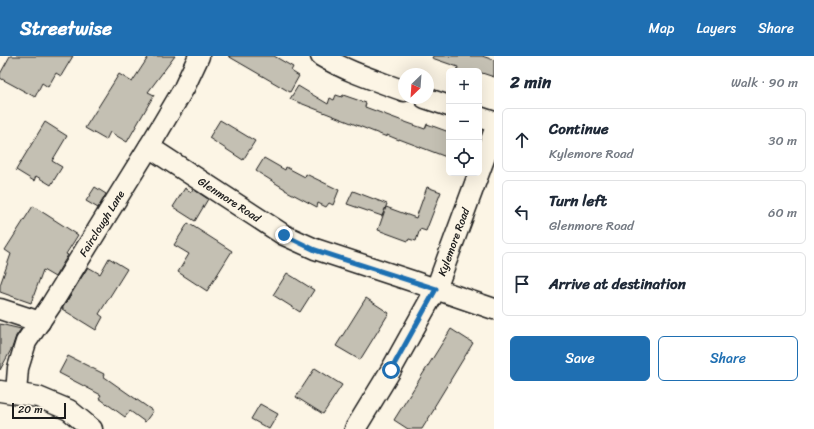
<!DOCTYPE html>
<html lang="en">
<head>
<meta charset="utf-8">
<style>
	:root { --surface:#fff; --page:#f6f6f7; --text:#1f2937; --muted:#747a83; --line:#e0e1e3; --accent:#1f6fb2 }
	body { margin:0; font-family:Sriracha,sans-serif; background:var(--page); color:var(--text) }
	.controls { position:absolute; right:12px; top:12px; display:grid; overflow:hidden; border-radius:6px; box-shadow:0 4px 16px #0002 }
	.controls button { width:36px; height:36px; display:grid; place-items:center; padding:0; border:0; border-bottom:1px solid var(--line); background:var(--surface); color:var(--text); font:20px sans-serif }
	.compass { position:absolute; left:398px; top:12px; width:36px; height:36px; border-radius:50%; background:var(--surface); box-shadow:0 4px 16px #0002; rotate:205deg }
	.scale { position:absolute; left:12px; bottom:10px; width:54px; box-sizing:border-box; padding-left:4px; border:2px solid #1c1c1c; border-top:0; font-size:11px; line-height:14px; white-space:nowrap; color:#1c1c1c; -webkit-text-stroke:3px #fcf5e5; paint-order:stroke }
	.stop { position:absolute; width:12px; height:12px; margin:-9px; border:3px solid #1f6fb2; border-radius:50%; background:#fff }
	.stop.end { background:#1f6fb2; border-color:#fff; box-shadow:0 1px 4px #0008 }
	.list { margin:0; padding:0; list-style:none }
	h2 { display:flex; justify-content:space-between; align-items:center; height:52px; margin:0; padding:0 16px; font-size:17px }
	h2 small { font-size:13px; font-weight:400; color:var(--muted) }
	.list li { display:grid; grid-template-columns:26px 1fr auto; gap:12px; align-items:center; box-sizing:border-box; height:64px; margin:0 8px 8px; padding:0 8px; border:1px solid var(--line); border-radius:6px }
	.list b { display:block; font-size:15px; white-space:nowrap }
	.list p { margin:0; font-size:13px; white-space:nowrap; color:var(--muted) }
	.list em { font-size:13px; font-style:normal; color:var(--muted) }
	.actions { display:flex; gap:8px; padding:12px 16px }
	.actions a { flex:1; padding:9px 0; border:1px solid var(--accent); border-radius:6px; text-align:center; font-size:14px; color:var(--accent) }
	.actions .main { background:var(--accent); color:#fff }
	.icon { flex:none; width:22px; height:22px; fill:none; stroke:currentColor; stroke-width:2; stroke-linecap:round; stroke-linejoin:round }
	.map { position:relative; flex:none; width:494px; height:373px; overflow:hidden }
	header { display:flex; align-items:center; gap:24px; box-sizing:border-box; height:56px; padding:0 20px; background:var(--accent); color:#fff }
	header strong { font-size:19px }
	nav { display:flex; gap:22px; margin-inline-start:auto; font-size:14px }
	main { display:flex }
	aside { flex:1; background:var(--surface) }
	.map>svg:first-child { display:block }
	.building { fill:#c4c0b3; stroke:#1c1c1c }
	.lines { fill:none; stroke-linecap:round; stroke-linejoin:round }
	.street-casing { stroke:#1c1c1c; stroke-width:23 }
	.street { stroke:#fcf5e5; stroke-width:20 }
	.route { stroke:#1f6fb2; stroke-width:5 }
	.labels { text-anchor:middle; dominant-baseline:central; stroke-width:3; stroke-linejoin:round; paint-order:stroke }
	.street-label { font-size:11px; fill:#1c1c1c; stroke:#fcf5e5 }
</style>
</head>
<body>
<header>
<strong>Streetwise</strong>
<nav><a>Map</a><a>Layers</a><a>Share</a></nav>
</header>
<main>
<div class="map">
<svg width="494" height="373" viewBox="0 0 494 373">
	<rect width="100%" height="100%" fill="#fcf5e5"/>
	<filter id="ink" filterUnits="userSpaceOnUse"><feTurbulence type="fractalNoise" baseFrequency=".025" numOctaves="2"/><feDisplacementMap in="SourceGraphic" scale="8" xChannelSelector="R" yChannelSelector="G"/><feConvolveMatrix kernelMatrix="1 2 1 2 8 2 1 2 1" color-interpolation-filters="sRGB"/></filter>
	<g filter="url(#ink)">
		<path class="building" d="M10,0H73L61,20L56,17L48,31L42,27L35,41L0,22V18Z
			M149,0H175L148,36L154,39L127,86L110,76L106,84L85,72L119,18L132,26Z
			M228,0H274L293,11L291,15L299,20L290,36Z
			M433,0H482L494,4V21L479,16V15H457L458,11L432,2Z
			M298,30L328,48L330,42L334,44L336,39L342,41L343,39L366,47L365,51L408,67L425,73L427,68L449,76V102L399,83V84L387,79V81L290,43Z
			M220,64L255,85L243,104L209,82Z
			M45,66L67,80L52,105L62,111L51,129L36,120L34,125L16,114Z
			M264,102L285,114L286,111L305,121L306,118L339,134L333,149L329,147L326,151L318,147L317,151L285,134V133L256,115Z
			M95,131L106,138L98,152L86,145Z
			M427,131L441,136L426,175L420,173L416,185L409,183L408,185L378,174L386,151L416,162Z
			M185,132L191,136L193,133L208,143L195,165L173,151Z
			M353,135L387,148L382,160L347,148Z
			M33,150L78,179L66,198L68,199L55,221L43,214L31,247L0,236V229L11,198L5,194Z
			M188,167L232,195L207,235L178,216L189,198L174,189Z
			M109,202L127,213L99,258L103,261L96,274L62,253L88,211L100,218Z
			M287,217L314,234L300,256L273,239Z
			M366,242L389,257L360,304L336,290Z
			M0,268L21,273L16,280L12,292L0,314Z
			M451,273L473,287L434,351L435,352L422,373H408L394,364Z
			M68,300L104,318L103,320L153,355L145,366L130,355L125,361L99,342L101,339L59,317Z
			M315,312L342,329L323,358L296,341Z
			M260,348L278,358L269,373L251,363Z"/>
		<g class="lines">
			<defs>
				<g id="street">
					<path d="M321,0C348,16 375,24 404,35"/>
					<path d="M425,42L449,50"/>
					<path d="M479,61L494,66"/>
					<path id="s1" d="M149,91L284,179L315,193L412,225L494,253"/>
					<path d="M0,253L40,266"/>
					<path d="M0,335L38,341L69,354L92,373"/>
					<path id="s2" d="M16,337L18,312L26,286L51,249L155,81L184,32L199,0"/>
					<path id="s3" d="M355,373L391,314L436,233L494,76"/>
				</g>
			</defs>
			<use href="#street" class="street-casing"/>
			<use href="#street" class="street"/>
		</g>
	</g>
	<g class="lines" filter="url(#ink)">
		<path class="route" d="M284,179L315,194L436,233L391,314"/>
	</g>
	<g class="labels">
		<g class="street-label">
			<text stroke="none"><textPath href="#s1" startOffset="96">Glenmore Road</textPath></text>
			<text stroke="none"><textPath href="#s2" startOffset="193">Fairclough Lane</textPath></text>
			<text stroke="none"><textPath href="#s3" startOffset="212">Kylemore Road</textPath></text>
		</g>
	</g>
</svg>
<div class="controls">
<button>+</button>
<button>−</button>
<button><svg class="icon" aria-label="locate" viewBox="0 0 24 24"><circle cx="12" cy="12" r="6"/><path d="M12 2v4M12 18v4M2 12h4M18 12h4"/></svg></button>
</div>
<svg class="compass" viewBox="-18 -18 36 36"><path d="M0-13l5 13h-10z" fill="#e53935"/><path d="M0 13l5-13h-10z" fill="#747a83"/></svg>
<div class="scale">20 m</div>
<div class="stop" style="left:391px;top:314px"></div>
<div class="stop end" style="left:284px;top:179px"></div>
</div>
<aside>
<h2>2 min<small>Walk · 90 m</small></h2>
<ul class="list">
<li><svg class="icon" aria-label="ahead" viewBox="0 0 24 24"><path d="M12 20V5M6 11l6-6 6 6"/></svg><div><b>Continue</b><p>Kylemore Road</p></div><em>30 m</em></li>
<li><svg class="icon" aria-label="left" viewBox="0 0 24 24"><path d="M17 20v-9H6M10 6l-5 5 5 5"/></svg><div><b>Turn left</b><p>Glenmore Road</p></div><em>60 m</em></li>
<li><svg class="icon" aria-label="arrive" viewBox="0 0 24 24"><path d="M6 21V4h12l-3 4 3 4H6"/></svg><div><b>Arrive at destination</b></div></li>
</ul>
<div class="actions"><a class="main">Save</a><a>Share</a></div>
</aside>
</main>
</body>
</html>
